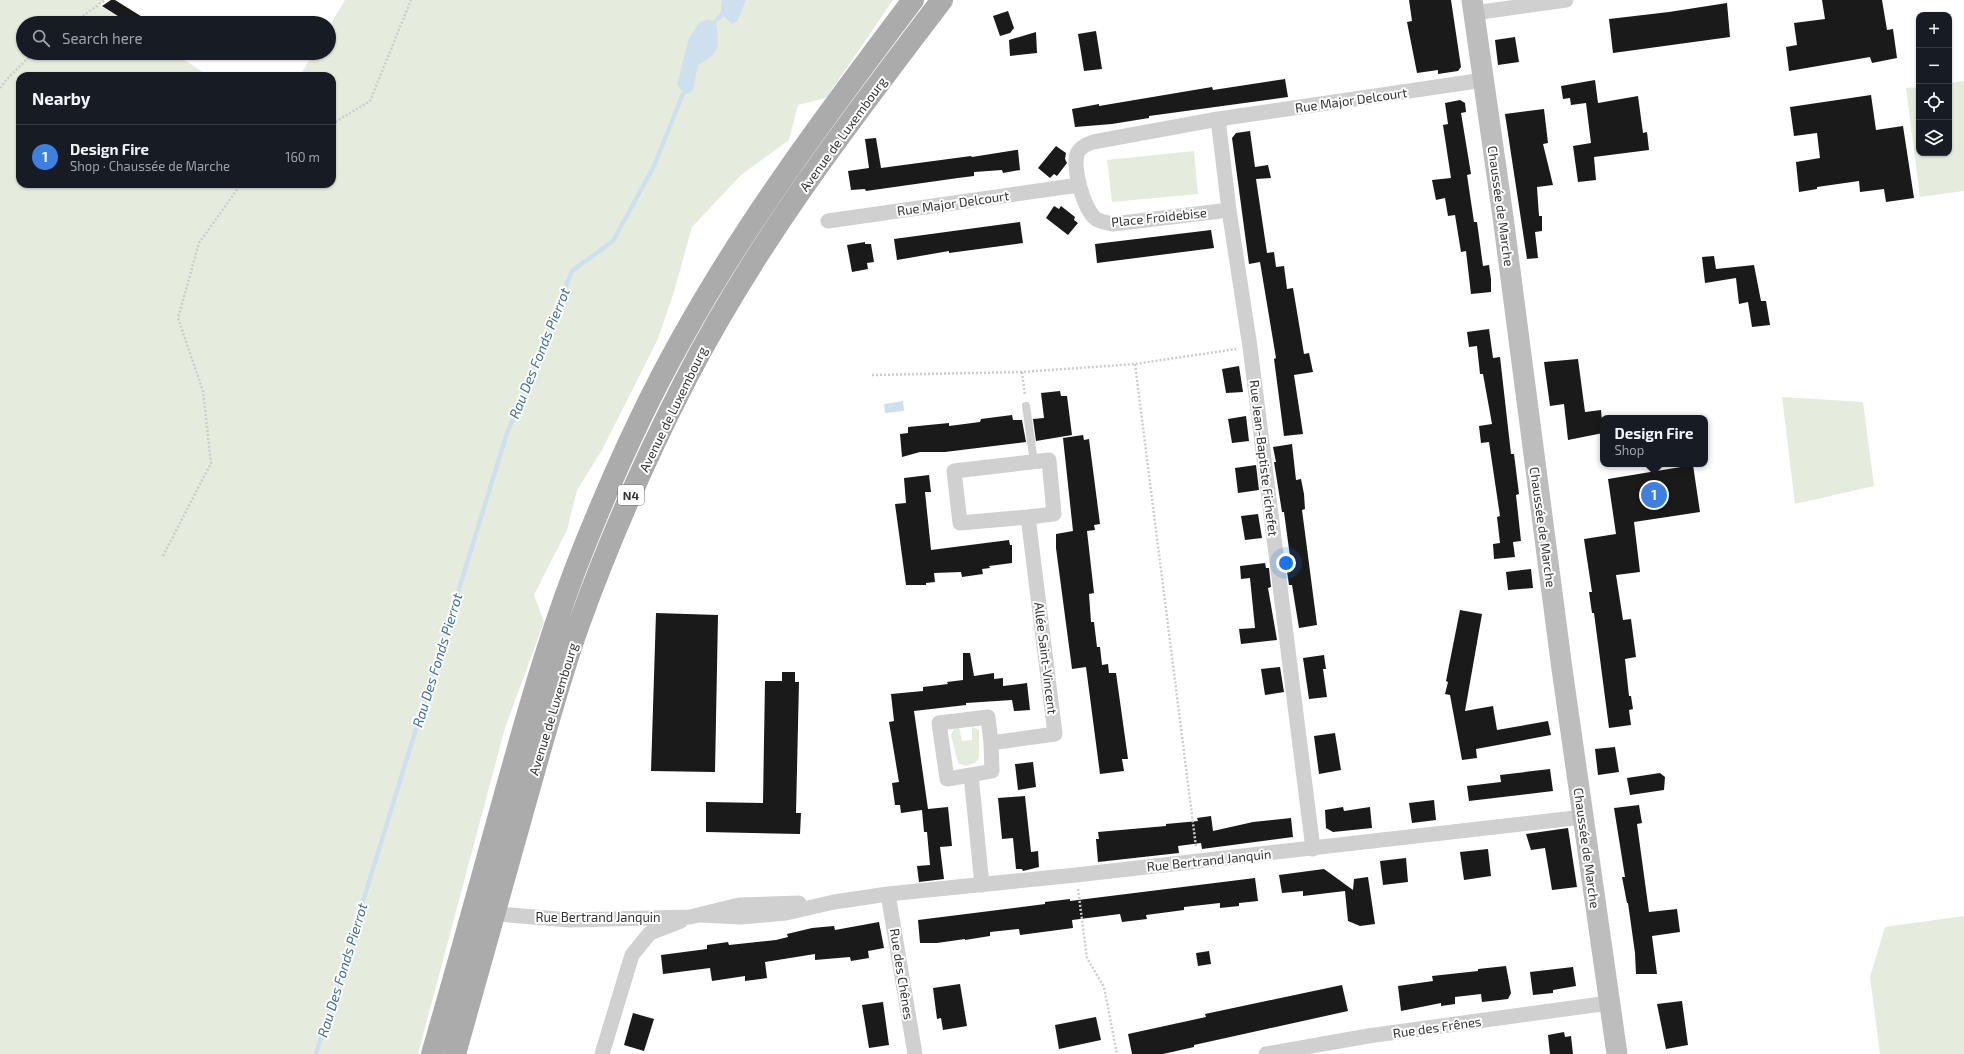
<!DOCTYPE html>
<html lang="en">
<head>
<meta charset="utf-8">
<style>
	:root { --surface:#171b24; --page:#242831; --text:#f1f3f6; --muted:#9ea1a6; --line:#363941; --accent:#ea580c }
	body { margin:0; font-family:"Exo 2",sans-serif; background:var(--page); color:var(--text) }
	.controls { position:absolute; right:12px; top:12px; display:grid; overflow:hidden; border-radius:8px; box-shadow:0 1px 3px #0004 }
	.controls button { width:36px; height:36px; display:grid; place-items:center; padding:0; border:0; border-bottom:1px solid var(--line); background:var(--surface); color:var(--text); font:20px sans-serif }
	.you { position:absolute; left:1286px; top:563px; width:14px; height:14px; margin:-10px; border:3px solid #fff; border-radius:50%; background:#1a73e8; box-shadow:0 0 0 6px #1a73e833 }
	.badge { display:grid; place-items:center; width:26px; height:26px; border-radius:50%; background:var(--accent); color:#fff; font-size:13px; font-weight:700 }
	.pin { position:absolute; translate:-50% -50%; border:2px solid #fff; box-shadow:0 1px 4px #0006 }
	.popup { position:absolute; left:1600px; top:415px; width:108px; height:52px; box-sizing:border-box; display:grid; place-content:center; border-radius:8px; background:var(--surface); filter:drop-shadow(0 1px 3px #0005); font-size:13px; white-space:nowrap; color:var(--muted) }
	.popup b { font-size:15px; color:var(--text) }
	.popup::after { content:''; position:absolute; left:50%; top:100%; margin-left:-8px; border:8px solid transparent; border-top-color:var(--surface) }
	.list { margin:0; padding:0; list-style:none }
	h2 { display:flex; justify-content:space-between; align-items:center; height:52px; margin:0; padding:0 16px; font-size:17px }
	h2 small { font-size:13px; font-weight:400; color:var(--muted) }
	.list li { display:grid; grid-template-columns:26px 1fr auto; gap:12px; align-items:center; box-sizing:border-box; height:64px; padding:0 16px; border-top:1px solid var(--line) }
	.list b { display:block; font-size:15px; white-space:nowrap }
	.list p { margin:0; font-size:13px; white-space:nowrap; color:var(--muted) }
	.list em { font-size:13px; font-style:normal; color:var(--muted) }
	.icon { flex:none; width:22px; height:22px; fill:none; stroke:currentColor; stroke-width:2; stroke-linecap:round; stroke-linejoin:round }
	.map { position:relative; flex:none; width:1964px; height:1054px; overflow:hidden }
	.search { position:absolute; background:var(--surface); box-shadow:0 1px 3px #0004; left:16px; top:16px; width:320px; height:44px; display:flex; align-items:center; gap:10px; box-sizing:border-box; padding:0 14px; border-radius:22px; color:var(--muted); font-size:15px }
	.panel { position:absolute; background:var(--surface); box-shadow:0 1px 3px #0004; left:16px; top:72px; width:320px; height:116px; border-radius:12px }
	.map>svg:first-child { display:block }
	.green { fill:#e5ecde }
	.water { fill:#cee0ee }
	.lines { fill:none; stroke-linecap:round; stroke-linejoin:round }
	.stream { stroke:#cee0ee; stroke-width:4.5 }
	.building { fill:#1a1a1a }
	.path { stroke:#cdcdcd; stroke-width:2.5; stroke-dasharray:2 2; stroke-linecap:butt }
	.service { stroke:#d0d0d0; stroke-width:8 }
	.minor { stroke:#d0d0d0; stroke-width:15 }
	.secondary { stroke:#bdbdbd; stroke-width:21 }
	.primary { stroke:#ababab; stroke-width:22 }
	.labels { text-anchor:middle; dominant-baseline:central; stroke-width:4; stroke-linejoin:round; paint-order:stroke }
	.shield { fill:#fff; stroke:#707070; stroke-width:1 }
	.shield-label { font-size:12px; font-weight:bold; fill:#333 }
	.street-label { font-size:13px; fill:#333; stroke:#fff }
	.water-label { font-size:14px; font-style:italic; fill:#3e7097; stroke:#fff }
</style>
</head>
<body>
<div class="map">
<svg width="1964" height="1054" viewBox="0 0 1964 1054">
	<rect width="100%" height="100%" fill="#fff"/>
	<path class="green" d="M0,0H105L99,5L129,23H23V53H174L209,76H20V184H332V76H300L313,53H329V27L345,0H893L826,98L798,105L789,140L741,175L692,227L674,292L657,341L602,450L577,490L567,530L534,595L544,622L505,728L418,1054H0Z
		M1964,81V191L1920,197L1906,88L1919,87V153H1949V83Z
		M1194,151L1198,194L1112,202L1107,160Z
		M1782,397L1863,402L1874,486L1795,504Z
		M959,727L962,741L972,740V727L979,730V758L975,763L966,766L958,763L951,735L954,729Z
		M1964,916V1054H1880L1870,977L1885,927Z"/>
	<path class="water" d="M722,0H746L737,22L732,24C723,16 719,13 722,0Z
		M709,19L716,24C720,49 720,52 698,65L693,90L688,94L683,93L677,84L689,38L700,22Z
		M903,401L904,411L885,413L884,404Z"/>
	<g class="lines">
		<path class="stream" d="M711,26L726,10
			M316,1054L506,436L572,271L613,241L654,166L685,89"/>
	</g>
	<path class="building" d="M111,0H115L152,23H129L102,6Z
		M1409,0H1451L1461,67L1458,71L1438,74V70L1417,73L1407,22L1412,21Z
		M1822,0H1882L1887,30L1893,29L1897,58L1872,63L1870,57L1789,71L1786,47L1797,45L1794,23L1825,19Z
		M1727,3L1730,37L1613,53L1609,19L1669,12Z
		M1008,11L1014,28L1010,33L1000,36L993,16Z
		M1096,31L1102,69L1084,71L1078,34Z
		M1036,32L1037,53L1010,56L1009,40Z
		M1515,37L1519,62L1498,65L1495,40Z
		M1285,79L1288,97L1149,116V118L1112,124L1075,127L1072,109L1099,104V106L1212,87L1213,90Z
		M1595,80L1598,103L1638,96L1643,133L1647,132L1649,150L1594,157L1596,180L1578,182L1573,146L1591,143L1586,103L1571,105L1570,98L1563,99L1561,86Z
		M1871,95L1876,130L1903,126L1914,198L1886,202L1884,189L1860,192L1859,181L1817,187V189L1799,192L1796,162L1820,158L1817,133L1794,136L1790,107Z
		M1460,100L1465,103L1466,112L1461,113L1471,174L1467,175L1474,222H1477L1483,266L1489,265L1491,279V292L1471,294L1466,251L1461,252L1455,215L1448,216L1445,198L1436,200L1432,180L1451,178L1443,125L1448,124L1445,103Z
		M1544,109L1548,143L1543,144L1553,185L1537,187L1539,216H1542V231L1535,232L1538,258L1527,259L1505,114Z
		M1250,131L1255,167L1268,165L1271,178L1256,179L1267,253L1274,252L1276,267L1284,266L1287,289L1293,288L1304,354L1309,353L1313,372L1294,375L1303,434L1284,436L1274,359L1276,358L1260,262L1249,264L1232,138L1236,133Z
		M876,138L881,168L971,156L972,157L1016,150H1018L1020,170L1003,173L1002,170L974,172V176L958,178L866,191L865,189L851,190L848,171L869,168L865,139Z
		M1056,146L1066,153L1065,159L1067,163L1057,176L1054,174L1050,178L1038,168Z
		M1054,206L1059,209L1061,206L1075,217L1074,220L1078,223L1068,235L1046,218Z
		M1020,222L1023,243L949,253V251L897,260L894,239Z
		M1211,230L1214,248L1097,263L1095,244Z
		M865,242V244H871L874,262L867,263L868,269L852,272L847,245Z
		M1714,256L1716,269L1754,265L1761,301H1766L1770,325L1752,327L1748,302L1739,304L1736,278L1705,283L1702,257Z
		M1489,329L1493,358L1500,357L1511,454H1514L1519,494L1516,495L1521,541L1513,542L1515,557L1494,559L1493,544L1500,543L1497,517L1500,516L1489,442L1481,443L1479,426L1492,424L1483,374H1480L1477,346L1469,347L1467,332Z
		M1578,359L1585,412L1601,410L1603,433L1568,440L1564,404L1550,406L1544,362Z
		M1239,366L1243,392L1226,393L1222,369Z
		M1060,391L1061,396H1067L1072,435L1036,441L1033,419L1044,418L1041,393Z
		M1012,415L1013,420H1022L1026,442L945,452H920L902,457L900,434L908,433V427L949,423V426L980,422L981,419Z
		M1246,416L1249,441L1232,443L1228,419Z
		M1083,435L1084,440L1089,439L1100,524L1094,525L1095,530L1087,531L1094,593L1089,594L1091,622H1094L1097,647H1100L1102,665L1108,664L1109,673H1116L1128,759H1122L1124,771L1100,774L1086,667L1072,669L1056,548V534L1073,531L1063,438Z
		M1292,444L1296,480L1301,479L1304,494L1305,509L1302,510L1317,625L1299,628L1292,585H1289L1286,565L1291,564L1284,512H1282L1274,462H1276L1273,447Z
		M1256,465L1259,490L1238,493L1235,468Z
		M1693,465L1700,512L1634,522L1640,572L1616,575L1623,620L1631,619L1636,657L1625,659L1629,696H1631L1633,709L1629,710L1631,725L1609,728L1594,613H1592L1589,592H1592L1584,539L1616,534L1608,479Z
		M929,475L931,492H925L931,550L1009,540L1010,545H1012V563L989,566L990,568L982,569L983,574L962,577L961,572L934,573L935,582L926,583V585H906L895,504L906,503L904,478Z
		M1258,514L1262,538L1245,540L1241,516Z
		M1265,563L1266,568H1269L1271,587L1268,588L1277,640L1241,644L1239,629L1255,628L1250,578L1241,579L1240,566Z
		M1531,569L1533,588L1508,590L1506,572Z
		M1460,610L1482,614L1465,711L1493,706L1497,730L1548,721L1551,735L1476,749L1477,758L1462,760L1450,695L1445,694L1448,682L1446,681Z
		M656,613L718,615L715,772L651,771Z
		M963,653H970L974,676L994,673V679L1003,678V686L1027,683L1030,710L1014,711L1012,700L966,703V705L914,711L928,809L948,807L952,846L940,847L944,879L919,882L917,866L930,865L927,832H924L922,810L901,813L900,805H895L892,783L899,782L889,722L894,721L891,694L923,691V687L948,684L947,682L963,680Z
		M1324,655L1326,669H1323L1327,697L1309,699L1303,658Z
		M1280,667L1284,692L1265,695L1261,669Z
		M782,672H795V682H799L796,813H801L800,834L706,832V802L763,803L765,681H782Z
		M1335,733L1341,770L1319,774L1314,736Z
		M1615,747L1619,772L1598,775L1595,749Z
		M1033,762L1036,787L1018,790L1015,764Z
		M1550,769L1553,791L1469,801L1467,786L1501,782L1500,775Z
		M1660,773L1665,777L1664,790L1630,795L1627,778Z
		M1025,796L1031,852L1038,851L1039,867L1023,871L1022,869H1016L1013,838L1002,839L998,798Z
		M1434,800L1436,820L1412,823L1409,803Z
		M1639,805L1642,823L1637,824L1649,912L1677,909L1680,932L1652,936L1657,974H1636L1635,953L1628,903H1627L1622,877H1625L1614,808Z
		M1343,807L1344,811L1370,807L1372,828L1333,832L1326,828L1325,810Z
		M1211,816L1213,831L1253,822L1291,818L1293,837L1202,849L1201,843L1178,846L1179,853L1098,862L1096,839H1099L1098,832L1166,826V824L1198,821L1197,818Z
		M1568,828L1577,887L1552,890L1545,848L1531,850L1526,834Z
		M1488,849L1491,876L1464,880L1460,852Z
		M1406,858L1408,882L1383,885L1380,861Z
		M1324,869L1353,890L1354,879L1368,877L1375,924L1360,926L1348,921L1345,891L1303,896V891L1282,893L1279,875Z
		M1255,878L1258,901L1239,903V906L1220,908V903L1184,907V910L1146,915L1147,919L1122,922L1120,914L1072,920L1073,928L1020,935L1019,929L990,932V936L965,940V939L937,943H920L918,920L1045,904V902L1070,899V901Z
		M879,922L884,948L868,951L869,958L851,961L850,957L815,960V954L765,962L767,978L745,981V976L712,981L710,968L663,974L661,955L707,949V945L728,942L729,945L776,940L788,937L787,934L812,928L834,926L835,930Z
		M1209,951L1211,964L1198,966L1196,953Z
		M1506,966L1511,993L1508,999L1482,1002L1481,994L1455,997V1004L1441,1006V1003L1401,1011L1398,986L1433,981L1432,976L1478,971V969Z
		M1573,967L1576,986L1553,990V993L1533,995L1530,972Z
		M960,984L967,1026L943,1030L941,1018L937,1019L933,988Z
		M1342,985L1348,1011L1194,1045V1047L1163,1054H1132L1128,1034L1206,1017L1205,1014Z
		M1682,1001L1688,1045L1666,1049L1657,1004Z
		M883,1002L889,1045L869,1048L862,1005Z
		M633,1013L654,1019L644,1051L624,1045Z
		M1096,1017L1101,1040L1059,1049L1055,1025Z
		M1564,1032L1565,1037L1571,1036L1573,1054H1550L1548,1035Z"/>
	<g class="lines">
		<path class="path" d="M73,23L105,0
			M0,88L8,78L33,53
			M332,124L370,101L411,0
			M1135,364L1196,847
			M1022,372L1025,395
			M872,375L1022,372L1135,364L1236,349
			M163,556L211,463L203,391L178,318L199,243L241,184
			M1078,889L1087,958L1104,987L1117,1054"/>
		<path class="service" d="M1026,406L1034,462"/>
		<path class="minor" d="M1474,13L1566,0
			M1218,119L1229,210L1113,224C1107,223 1101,222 1096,219C1084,210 1071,165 1078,152C1081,147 1087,144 1093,142L1218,119L1484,80
			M1229,210L1250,347L1313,849
			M828,221L1079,185
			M971,775L947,779L939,723L988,717L991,743
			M982,885L971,775L992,771L991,743L1055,734L1028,517L960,523L954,471L1049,460L1054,514L1028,517
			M888,894L915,1054
			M485,913L570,920L690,917L739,905L799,903
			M700,915L741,917L786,913L834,902L888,894L1076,875L1583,817
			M602,1054L632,955L650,933L681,921
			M1266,1054L1368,1036L1609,1003"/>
		<path class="secondary" d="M1472,0L1503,217L1562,669L1617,1054"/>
		<path class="primary" d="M432,1054C459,962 484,869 510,776C532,697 555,618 586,542C614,473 645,404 681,340C747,220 831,109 913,0
			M455,1054C478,971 502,888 525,804C542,744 558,683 579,624C609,541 645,459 685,381C755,244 849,122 942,0"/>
	</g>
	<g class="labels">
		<rect class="shield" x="618" y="485" width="26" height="20" rx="3"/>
		<g class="shield-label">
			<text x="631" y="495">N4</text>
		</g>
		<g class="street-label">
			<text transform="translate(1351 100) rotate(-8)">Rue Major Delcourt</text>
			<text transform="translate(843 134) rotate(-54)">Avenue de Luxembourg</text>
			<text transform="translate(953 203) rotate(-8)">Rue Major Delcourt</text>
			<text transform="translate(1501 206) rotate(82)">Chaussée de Marche</text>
			<text transform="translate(1159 217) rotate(-6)">Place Froidebise</text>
			<text transform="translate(673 409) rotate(-64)">Avenue de Luxembourg</text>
			<text transform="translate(1264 458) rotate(83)">Rue Jean-Baptiste Fichefet</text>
			<text transform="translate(1543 527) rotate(82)">Chaussée de Marche</text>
			<text transform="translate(1046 658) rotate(83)">Allée Saint-Vincent</text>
			<text transform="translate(553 709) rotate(-73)">Avenue de Luxembourg</text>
			<text transform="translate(1587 848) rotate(82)">Chaussée de Marche</text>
			<text transform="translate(1209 860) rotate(-6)">Rue Bertrand Janquin</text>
			<text x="598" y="917">Rue Bertrand Janquin</text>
			<text transform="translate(902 974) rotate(81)">Rue des Chênes</text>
			<text transform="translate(1437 1027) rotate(-8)">Rue des Frênes</text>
		</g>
		<g class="water-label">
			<text transform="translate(539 353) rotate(-68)">Rau Des Fonds Pierrot</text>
			<text transform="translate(437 660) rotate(-73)">Rau Des Fonds Pierrot</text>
			<text transform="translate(342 970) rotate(-73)">Rau Des Fonds Pierrot</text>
		</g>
	</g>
</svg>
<div class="controls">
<button>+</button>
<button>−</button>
<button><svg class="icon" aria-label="locate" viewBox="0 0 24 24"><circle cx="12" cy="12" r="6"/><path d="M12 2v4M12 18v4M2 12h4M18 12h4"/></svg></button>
<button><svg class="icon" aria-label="layers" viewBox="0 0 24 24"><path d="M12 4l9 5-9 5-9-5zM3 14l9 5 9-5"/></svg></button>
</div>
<div class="you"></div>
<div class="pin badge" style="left:1654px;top:495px;background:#3f7fe0">1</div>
<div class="popup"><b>Design Fire</b>Shop</div>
<div class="search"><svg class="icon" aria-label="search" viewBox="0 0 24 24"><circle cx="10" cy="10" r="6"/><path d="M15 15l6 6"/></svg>Search here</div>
<section class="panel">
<h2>Nearby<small></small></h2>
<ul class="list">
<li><span class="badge" style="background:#3f7fe0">1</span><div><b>Design Fire</b><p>Shop · Chaussée de Marche</p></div><em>160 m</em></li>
</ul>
</section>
</div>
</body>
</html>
